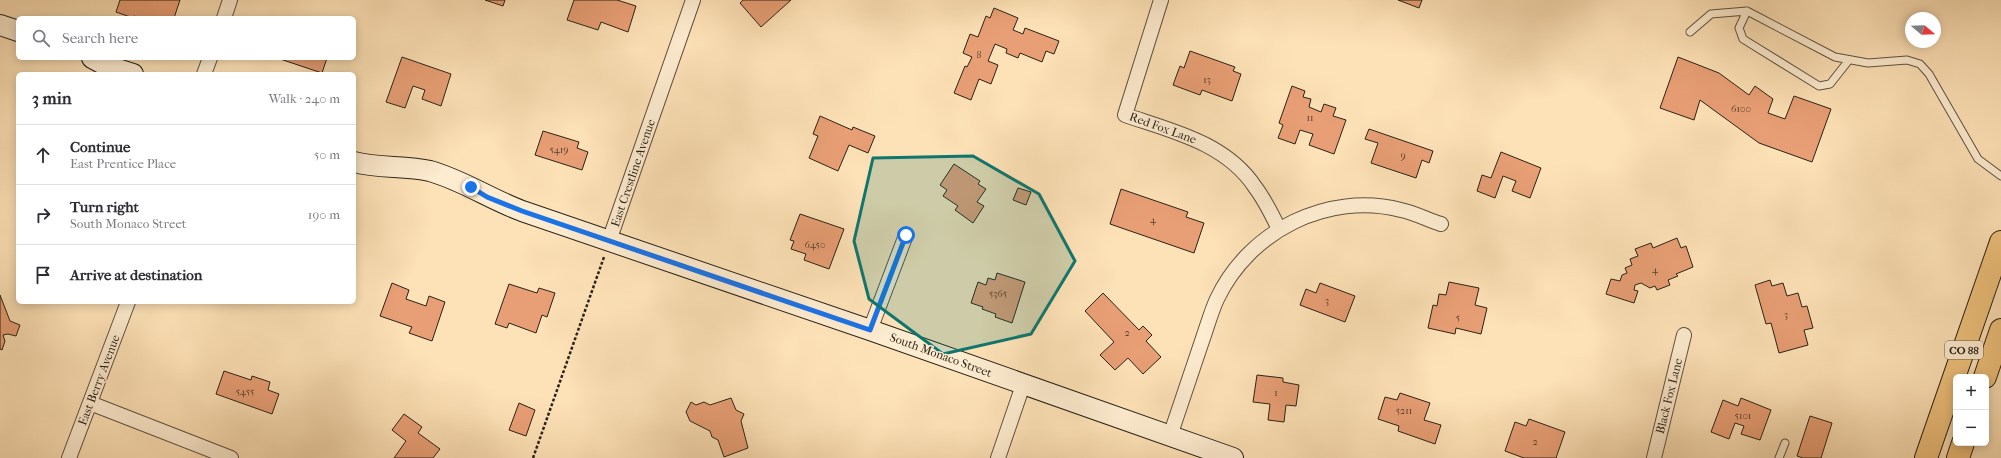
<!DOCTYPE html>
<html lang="en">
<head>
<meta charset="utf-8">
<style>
	:root { --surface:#fff; --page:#f7f7f7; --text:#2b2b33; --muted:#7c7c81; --line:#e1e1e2 }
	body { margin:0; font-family:"IM FELL French Canon",serif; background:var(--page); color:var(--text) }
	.controls { position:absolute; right:12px; bottom:12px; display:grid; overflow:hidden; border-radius:6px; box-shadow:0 2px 10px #0003 }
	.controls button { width:36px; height:36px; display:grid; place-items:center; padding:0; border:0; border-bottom:1px solid var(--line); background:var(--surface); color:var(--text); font:20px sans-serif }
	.compass { position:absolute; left:1905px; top:12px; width:36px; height:36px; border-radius:50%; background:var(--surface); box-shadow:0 2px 10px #0003; rotate:109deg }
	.stop { position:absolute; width:12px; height:12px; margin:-9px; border:3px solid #1a73e8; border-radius:50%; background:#fff }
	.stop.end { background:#1a73e8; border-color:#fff; box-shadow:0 1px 4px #0008 }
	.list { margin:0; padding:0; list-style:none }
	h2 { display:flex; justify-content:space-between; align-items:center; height:52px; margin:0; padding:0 16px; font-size:17px }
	h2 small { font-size:13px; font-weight:400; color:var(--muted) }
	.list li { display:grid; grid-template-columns:26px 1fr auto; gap:12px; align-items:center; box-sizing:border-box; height:60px; padding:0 16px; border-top:1px solid var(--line) }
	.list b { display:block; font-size:15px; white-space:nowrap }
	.list p { margin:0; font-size:13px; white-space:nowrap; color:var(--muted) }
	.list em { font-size:13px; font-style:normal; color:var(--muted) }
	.icon { flex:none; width:22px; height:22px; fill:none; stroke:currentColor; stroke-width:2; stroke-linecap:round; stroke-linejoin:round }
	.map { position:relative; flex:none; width:2001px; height:458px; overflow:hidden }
	.search { position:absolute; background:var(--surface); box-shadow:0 2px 10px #0003; left:16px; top:16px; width:340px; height:44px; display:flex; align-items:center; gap:10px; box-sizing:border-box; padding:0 14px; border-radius:6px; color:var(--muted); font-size:15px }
	.panel { position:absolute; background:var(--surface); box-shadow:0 2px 10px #0003; left:16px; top:72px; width:340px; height:232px; border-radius:6px }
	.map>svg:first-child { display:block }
	.building { fill:#e99f75; stroke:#292218 }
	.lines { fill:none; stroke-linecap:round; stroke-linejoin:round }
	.lane-casing { stroke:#5e5240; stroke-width:9 }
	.street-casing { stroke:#5e5240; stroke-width:16 }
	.secondary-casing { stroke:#292218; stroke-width:22 }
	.primary-casing { stroke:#292218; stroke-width:24 }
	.path { stroke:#292218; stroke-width:2.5; stroke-dasharray:3 2; stroke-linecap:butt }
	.lane { stroke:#feecd0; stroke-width:7 }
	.street { stroke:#feecd0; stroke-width:14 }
	.secondary { stroke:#feecd0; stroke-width:20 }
	.primary { stroke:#efc17c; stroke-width:22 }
	.route { stroke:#1a73e8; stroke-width:5 }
	.marked { fill:#0f766e; fill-opacity:0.2; stroke:#0f766e; stroke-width:3; stroke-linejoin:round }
	.labels { text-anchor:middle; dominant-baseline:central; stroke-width:3; stroke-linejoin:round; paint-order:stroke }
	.number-label { font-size:10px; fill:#59412f }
	.shield { fill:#feecd0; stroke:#695f4f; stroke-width:1 }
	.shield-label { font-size:11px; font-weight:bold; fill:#292218 }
	.street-label { font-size:12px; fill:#292218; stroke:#feecd0 }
</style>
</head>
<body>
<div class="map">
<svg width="2001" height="458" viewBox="0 0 2001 458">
	<rect width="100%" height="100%" fill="#fee2b7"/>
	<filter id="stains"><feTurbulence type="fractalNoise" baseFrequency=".005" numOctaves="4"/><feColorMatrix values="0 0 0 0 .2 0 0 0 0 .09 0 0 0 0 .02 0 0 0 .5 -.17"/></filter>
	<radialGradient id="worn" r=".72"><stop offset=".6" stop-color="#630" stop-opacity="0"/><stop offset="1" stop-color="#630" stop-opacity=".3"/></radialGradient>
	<path class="building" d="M120,0H180L174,18H140L134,16L133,18L116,12Z
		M485,0H505L503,6Z
		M574,0H617L636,6L628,32L601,22L598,30L567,20Z
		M743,0H791L761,27L740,3Z
		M1398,0H1422L1419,8Z
		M994,8L1018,18L1013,30L1023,34L1025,28L1059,41L1054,54L1046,51L1042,62L1020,53L1018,58L1006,53L1007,49L995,44L988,61L998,65L991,84L979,79L971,100L954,93L965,66L967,67L972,57L963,53L970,34L978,37L986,16L990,18Z
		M1190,51L1235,67L1233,71L1241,74L1232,101L1202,90L1200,95L1173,85L1180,66L1184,68Z
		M402,57L451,74L441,106L422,99L425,90L413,86L405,108L386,102Z
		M1678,57L1719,73L1749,95L1755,86L1773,99L1768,113L1785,119L1794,96L1831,109L1812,162L1759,143L1700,100L1694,120L1660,108Z
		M277,58H327L322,73Z
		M1292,86L1305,91L1303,97L1311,99L1309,107L1321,112L1324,104L1336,108L1333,116L1346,120L1334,154L1309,145L1313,134L1300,130L1295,144L1278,138L1283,125L1279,123Z
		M820,116L852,130L853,127L875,136L868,153L849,145L838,171L809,158L818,136L813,134Z
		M1369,129L1433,151L1429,163L1422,160L1416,178L1371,163L1378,143L1365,139Z
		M543,131L579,142L577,148L588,152L582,170L535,155Z
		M1501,152L1541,168L1530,198L1512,191L1516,181L1503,176L1495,198L1477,191L1482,175L1491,178Z
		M954,164L980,181L978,184L986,189L977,202L984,206L973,223L955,210L958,206L943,196L947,190L940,185Z
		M1018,188L1031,192L1026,205L1013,200Z
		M1121,189L1188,212L1186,217L1204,223L1194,253L1110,224Z
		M800,214L844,229L829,269L804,260L806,254L791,249L794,241L790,240Z
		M1677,238L1681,248L1686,246L1693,267L1676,274L1678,276L1668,280L1670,285L1657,290L1655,286L1650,288L1641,283L1635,285L1634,290L1638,291L1634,303L1606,294L1611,279L1620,281L1622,275L1627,273L1625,268L1632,265L1630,259L1638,256L1635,249L1651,243L1653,248Z
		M997,273L1025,282L1012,323L995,317L996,314L982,309L983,307L971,303L978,282L986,285L988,278L995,280Z
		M1770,280L1772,286L1783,283L1787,296L1798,293L1802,307L1807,306L1813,328L1804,330L1808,345L1779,353L1771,323L1766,324L1755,285Z
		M1449,282L1479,288L1475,305L1487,308L1481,334L1456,328L1455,334L1428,328L1433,305L1437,306L1439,294L1446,295Z
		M392,283L409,290L406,299L426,306L429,296L445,302L432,341L409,333L412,327L380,316Z
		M1320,283L1355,296L1345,322L1300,305L1306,289L1316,293Z
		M509,284L537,293L539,288L555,293L547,317L542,315L536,333L509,323L507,328L495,324Z
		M1103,293L1139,330L1143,326L1152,335L1146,341L1161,357L1143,374L1128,358L1115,370L1100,355L1114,342L1085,311Z
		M0,295L10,321L20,325L16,336L8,334L3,335L5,341L2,350L0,349Z
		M224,371L251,380L252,376L270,382L268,390L279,394L272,414L216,394Z
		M1257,375L1283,378V382L1299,385L1296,406L1286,405L1284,422L1268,420L1270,404L1253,402Z
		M1400,393L1430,403L1424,420L1441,425L1435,444L1398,431L1399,426L1378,419L1385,397L1397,400Z
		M731,398L736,410L744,414L741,421L748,448L724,457L718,440L712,437L710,431L690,421L686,412L691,402L696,405L704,402L710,405Z
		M1741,398L1771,410L1760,440L1741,434L1744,426L1735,423L1729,439L1711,432L1723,400L1738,406Z
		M519,403L535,410L526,436L509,430Z
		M404,414L422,427L418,433L440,449L433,458H394L406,441L392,430Z
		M1810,416L1832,423L1821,458H1803L1797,456Z
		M1529,419L1565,432L1556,458H1524L1505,451L1515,422L1526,426Z"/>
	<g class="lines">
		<defs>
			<path id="lane" d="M1747,11L1739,28L1743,39L1819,86L1830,84L1849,60
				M1690,32L1711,14L1747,11L1835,57L1868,63L1907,60L1920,64L1929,74L1978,159L2001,176
				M1779,458L1785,443"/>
			<path id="street" d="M1161,0L1125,115C1172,131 1226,143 1255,187C1265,200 1272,215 1279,229
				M224,18L230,0
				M204,74L210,58
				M609,241L693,0
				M870,330L906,235
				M90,403L231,458
				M1170,436C1181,404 1191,373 1202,341C1207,327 1211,312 1217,299C1249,231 1328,191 1401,210C1415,213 1428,220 1441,224
				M69,458L128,302
				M998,458L1023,385
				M1654,458L1684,335"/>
			<path id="secondary" d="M0,25L18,31
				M92,58L105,65L133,74
				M354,162C379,169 405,165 430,171C462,180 490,199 522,211L870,330L1233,458"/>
			<path id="primary" d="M1985,377L2001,330
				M1926,458L2001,242
				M1958,458L1963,443"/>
		</defs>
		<use href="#lane" class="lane-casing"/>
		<use href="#street" class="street-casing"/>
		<use href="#secondary" class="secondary-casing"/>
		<use href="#primary" class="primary-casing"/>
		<path class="path" d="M533,458L604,257"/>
		<use href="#lane" class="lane"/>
		<use href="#street" class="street"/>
		<use href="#secondary" class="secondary"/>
		<use href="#primary" class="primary"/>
	</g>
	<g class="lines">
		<path class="route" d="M471,187L487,197L522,211L870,330L906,235"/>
	</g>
	<path class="marked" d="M973,156L1039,194L1075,261L1031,334L943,354L869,299L854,241L873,158Z"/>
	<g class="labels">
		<g class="number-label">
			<text x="979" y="55">8</text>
			<text x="1207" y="80">13</text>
			<text x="1741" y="109">6100</text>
			<text x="1310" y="118">11</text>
			<text x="559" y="150">5419</text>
			<text x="1403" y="156">9</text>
			<text x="1153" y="220">4</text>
			<text x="815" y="245">6450</text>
			<text x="1655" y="270">4</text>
			<text x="998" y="294">5365</text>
			<text x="1327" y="301">3</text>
			<text x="1786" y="315">3</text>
			<text x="1458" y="318">5</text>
			<text x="1127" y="333">2</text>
			<text x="245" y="392">5455</text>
			<text x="1276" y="393">1</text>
			<text x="1404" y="411">5211</text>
			<text x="1743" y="416">5101</text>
			<text x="1535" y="442">2</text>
		</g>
		<rect class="shield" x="1945" y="341" width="38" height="18" rx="3"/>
		<g class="shield-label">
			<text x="1964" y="350">CO 88</text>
		</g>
		<g class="street-label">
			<text transform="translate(1163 128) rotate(20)">Red Fox Lane</text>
			<text transform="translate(633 173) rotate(-71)">East Crestline Avenue</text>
			<text transform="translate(941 355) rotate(20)">South Monaco Street</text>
			<text transform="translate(99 380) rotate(-69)">East Berry Avenue</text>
			<text transform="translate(1669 396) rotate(-76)">Black Fox Lane</text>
		</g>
	</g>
	<rect width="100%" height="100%" filter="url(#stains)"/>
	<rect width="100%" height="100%" fill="url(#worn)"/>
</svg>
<div class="controls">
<button>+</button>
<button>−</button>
</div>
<svg class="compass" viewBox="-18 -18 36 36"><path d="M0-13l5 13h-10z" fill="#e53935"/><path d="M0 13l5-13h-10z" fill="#7c7c81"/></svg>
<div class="stop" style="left:906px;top:235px"></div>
<div class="stop end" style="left:471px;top:187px"></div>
<div class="search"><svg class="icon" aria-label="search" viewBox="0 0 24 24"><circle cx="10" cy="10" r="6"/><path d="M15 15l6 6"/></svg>Search here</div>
<section class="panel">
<h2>3 min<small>Walk · 240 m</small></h2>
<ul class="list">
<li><svg class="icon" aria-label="ahead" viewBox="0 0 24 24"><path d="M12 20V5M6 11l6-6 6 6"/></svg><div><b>Continue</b><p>East Prentice Place</p></div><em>50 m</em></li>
<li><svg class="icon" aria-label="right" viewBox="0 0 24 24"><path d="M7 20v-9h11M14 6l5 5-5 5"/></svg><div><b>Turn right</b><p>South Monaco Street</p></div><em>190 m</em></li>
<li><svg class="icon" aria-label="arrive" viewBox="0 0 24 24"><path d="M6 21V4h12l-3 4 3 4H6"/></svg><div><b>Arrive at destination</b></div></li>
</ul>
</section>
</div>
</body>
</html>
